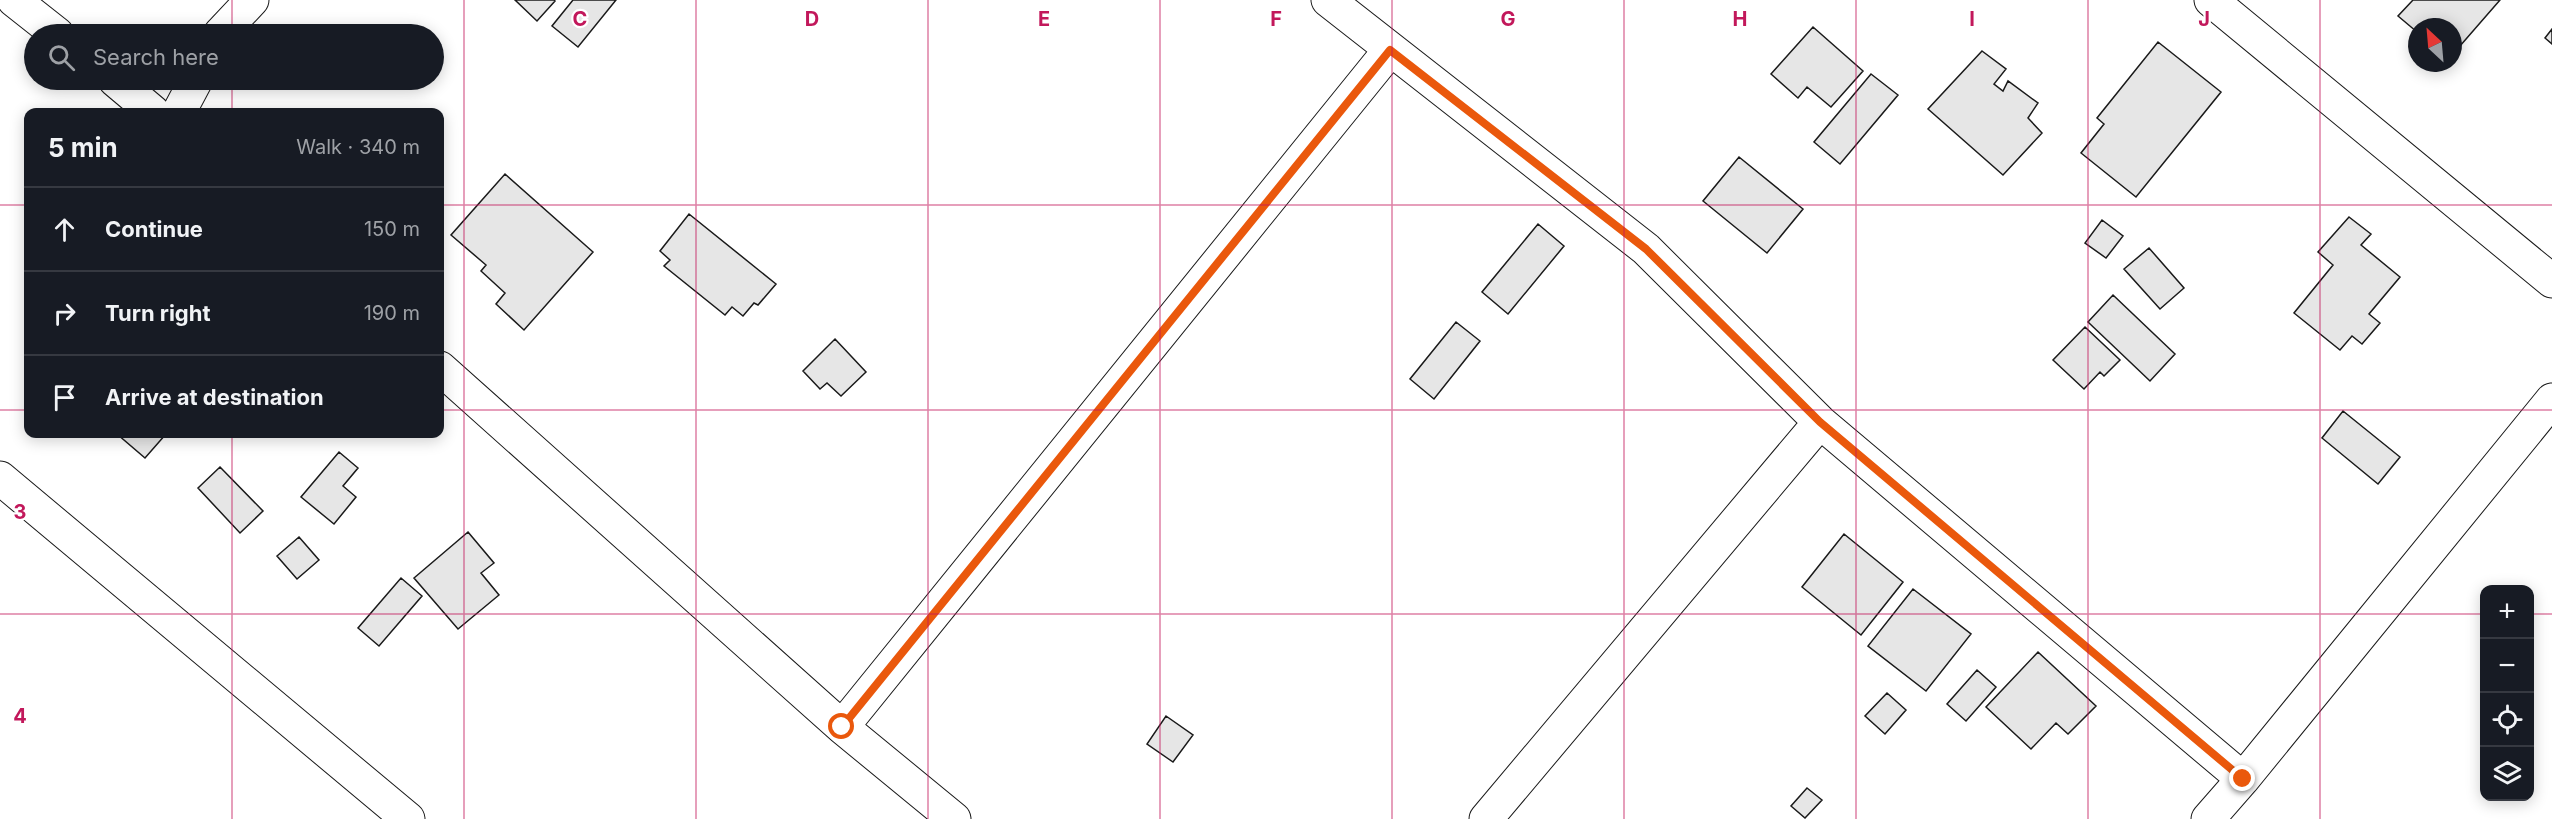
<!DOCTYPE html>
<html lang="en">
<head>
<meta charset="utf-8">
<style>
	:root { --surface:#171b24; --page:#20242c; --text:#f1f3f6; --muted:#9ea1a6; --line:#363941 }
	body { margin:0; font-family:Inter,sans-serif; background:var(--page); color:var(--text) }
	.controls { position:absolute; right:18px; bottom:18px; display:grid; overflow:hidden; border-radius:12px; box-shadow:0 3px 15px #0003 }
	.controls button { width:54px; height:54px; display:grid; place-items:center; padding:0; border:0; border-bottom:2px solid var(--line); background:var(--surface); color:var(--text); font:30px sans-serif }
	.compass { position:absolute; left:2408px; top:18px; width:54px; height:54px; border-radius:50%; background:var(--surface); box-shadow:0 3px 15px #0003; rotate:334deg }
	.stop { position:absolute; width:18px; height:18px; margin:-14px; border:4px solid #ea580c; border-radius:50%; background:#fff }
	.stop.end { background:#ea580c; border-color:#fff; box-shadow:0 2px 6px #0008 }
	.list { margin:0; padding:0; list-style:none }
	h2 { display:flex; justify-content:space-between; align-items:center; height:78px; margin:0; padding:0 24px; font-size:26px }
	h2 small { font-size:20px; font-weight:400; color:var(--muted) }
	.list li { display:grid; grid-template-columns:39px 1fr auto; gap:18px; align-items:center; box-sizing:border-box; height:84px; padding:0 24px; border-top:2px solid var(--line) }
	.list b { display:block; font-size:22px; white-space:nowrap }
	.list em { font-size:20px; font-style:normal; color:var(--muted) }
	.icon { flex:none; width:33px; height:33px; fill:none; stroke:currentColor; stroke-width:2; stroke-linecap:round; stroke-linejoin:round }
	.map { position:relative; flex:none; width:2552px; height:819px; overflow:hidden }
	.search { position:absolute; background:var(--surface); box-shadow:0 3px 15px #0003; left:24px; top:24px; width:420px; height:66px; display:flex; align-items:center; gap:15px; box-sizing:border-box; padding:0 21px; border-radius:33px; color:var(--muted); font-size:22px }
	.panel { position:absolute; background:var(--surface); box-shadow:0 3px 15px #0003; left:24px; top:108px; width:420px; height:330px; border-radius:12px }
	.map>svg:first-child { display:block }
	.building { fill:#e6e6e6; stroke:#1a1a1a; stroke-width:1.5 }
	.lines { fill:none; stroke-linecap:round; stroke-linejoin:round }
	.street-casing { stroke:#1a1a1a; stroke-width:35 }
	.street { stroke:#fff; stroke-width:33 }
	.route { stroke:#ea580c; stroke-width:8 }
	.grid { fill:none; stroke:#c2185b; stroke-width:1.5; stroke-opacity:0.55 }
	.grid-label { font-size:20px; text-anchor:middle; font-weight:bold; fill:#c2185b; stroke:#fff; stroke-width:4.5; stroke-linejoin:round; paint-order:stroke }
</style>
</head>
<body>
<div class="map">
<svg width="2552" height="819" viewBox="0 0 2552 819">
	<rect width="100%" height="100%" fill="#fff"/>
	<path class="building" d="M515,0H554L555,1L537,21Z
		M573,0H616L578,47L552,26Z
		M2413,0H2500L2453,54V27H2417V32L2398,16Z
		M1813,27L1863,71L1831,107L1807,87L1798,98L1771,74Z
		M2552,29V44L2545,38Z
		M2158,42L2221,92L2136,197L2081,153L2104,124L2097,118Z
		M1982,51L2006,69L1994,84L2003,91L2008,81L2038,103L2028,118L2042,133L2003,175L1928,109Z
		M1871,74L1898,95L1840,164L1814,142Z
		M1739,157L1803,209L1767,253L1703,201Z
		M505,174L593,252L524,330L496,304L505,293L481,271L486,265L451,235Z
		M689,214L776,284L758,305L754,303L743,316L732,307L725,315L664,266L670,260L660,251Z
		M2349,217L2371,234L2361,245L2400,277L2369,314L2380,323L2362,344L2352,336L2340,350L2294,313L2333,265L2318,252Z
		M2102,220L2123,236L2106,258L2085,243Z
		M1538,224L1564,246L1508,314L1482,292Z
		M2149,248L2184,288L2160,309L2124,269Z
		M2113,295L2175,354L2150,381L2088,322Z
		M1456,322L1480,341L1434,399L1410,379Z
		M2085,327L2120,360L2104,376L2100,372L2084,389L2053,360Z
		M835,339L866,372L841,396L827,383L820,389L803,371Z
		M2343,411L2400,457L2378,484L2322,438Z
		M117,434H166L145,458Z
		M339,452L358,468L343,486L356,497L334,524L301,497Z
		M220,467L263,511L240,533L198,488Z
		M468,532L494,563L481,573L499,595L458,629L414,578Z
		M1844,534L1903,582L1861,635L1802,587Z
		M299,537L319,560L297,579L277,556Z
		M401,578L422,596L379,646L358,628Z
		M1913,589L1971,634L1926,691L1868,646Z
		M2038,652L2096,706L2068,734L2056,723L2031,749L1986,707Z
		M1977,670L1996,687L1966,721L1947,704Z
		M1887,693L1906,710L1885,734L1865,716Z
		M1166,716L1193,735L1173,762L1147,744Z
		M1807,788L1822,800L1805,818L1791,806Z"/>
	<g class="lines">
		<defs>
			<path id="street" d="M14,0L57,34
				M1328,0L1646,249L1820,422L2243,779
				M2211,0L2552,281
				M220,34L252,0
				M115,80L153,112
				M179,112L196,80
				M440,368L842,727L954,819
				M0,478L408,819
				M842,727L1390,50
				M1486,819L1820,422
				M2208,819L2243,779L2552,400"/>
		</defs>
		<use href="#street" class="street-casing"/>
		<use href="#street" class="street"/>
	</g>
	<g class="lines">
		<path class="route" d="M842,727L1390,50L1646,249L1820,422L2243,779"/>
	</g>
	<path class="grid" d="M232,0V34M464,0V819M696,0V819M928,0V819M1160,0V819M1392,0V819M1624,0V819M1856,0V819M2088,0V819M2320,0V819M232,80V112M0,205H28M440,205H2552M0,410H28M440,410H2552M232,434V819M0,614H2484M2530,614H2552"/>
	<g class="grid-label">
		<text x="580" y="26">C</text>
		<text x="812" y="26">D</text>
		<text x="1044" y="26">E</text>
		<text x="1276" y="26">F</text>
		<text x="1508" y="26">G</text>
		<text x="1740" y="26">H</text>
		<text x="1972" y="26">I</text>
		<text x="2204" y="26">J</text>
		<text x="20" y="519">3</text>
		<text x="20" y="723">4</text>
	</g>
</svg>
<div class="controls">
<button>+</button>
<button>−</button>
<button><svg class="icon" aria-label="locate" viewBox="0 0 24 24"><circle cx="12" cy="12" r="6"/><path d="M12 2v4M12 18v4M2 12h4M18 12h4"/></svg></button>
<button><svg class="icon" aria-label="layers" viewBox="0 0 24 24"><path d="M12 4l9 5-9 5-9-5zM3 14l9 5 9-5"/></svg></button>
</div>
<svg class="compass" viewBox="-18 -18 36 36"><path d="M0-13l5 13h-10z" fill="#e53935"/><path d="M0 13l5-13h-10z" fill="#9ea1a6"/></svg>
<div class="stop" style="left:842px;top:727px"></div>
<div class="stop end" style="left:2243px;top:779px"></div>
<div class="search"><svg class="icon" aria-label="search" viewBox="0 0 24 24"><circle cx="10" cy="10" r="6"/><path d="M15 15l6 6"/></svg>Search here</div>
<section class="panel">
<h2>5 min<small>Walk · 340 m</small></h2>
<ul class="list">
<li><svg class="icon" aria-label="ahead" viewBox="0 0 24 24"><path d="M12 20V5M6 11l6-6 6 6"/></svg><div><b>Continue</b></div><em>150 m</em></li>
<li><svg class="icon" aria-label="right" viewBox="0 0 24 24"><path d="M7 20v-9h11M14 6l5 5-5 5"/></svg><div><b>Turn right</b></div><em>190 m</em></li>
<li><svg class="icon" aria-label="arrive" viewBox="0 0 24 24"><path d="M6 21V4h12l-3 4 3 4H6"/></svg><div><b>Arrive at destination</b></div></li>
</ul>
</section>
</div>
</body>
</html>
